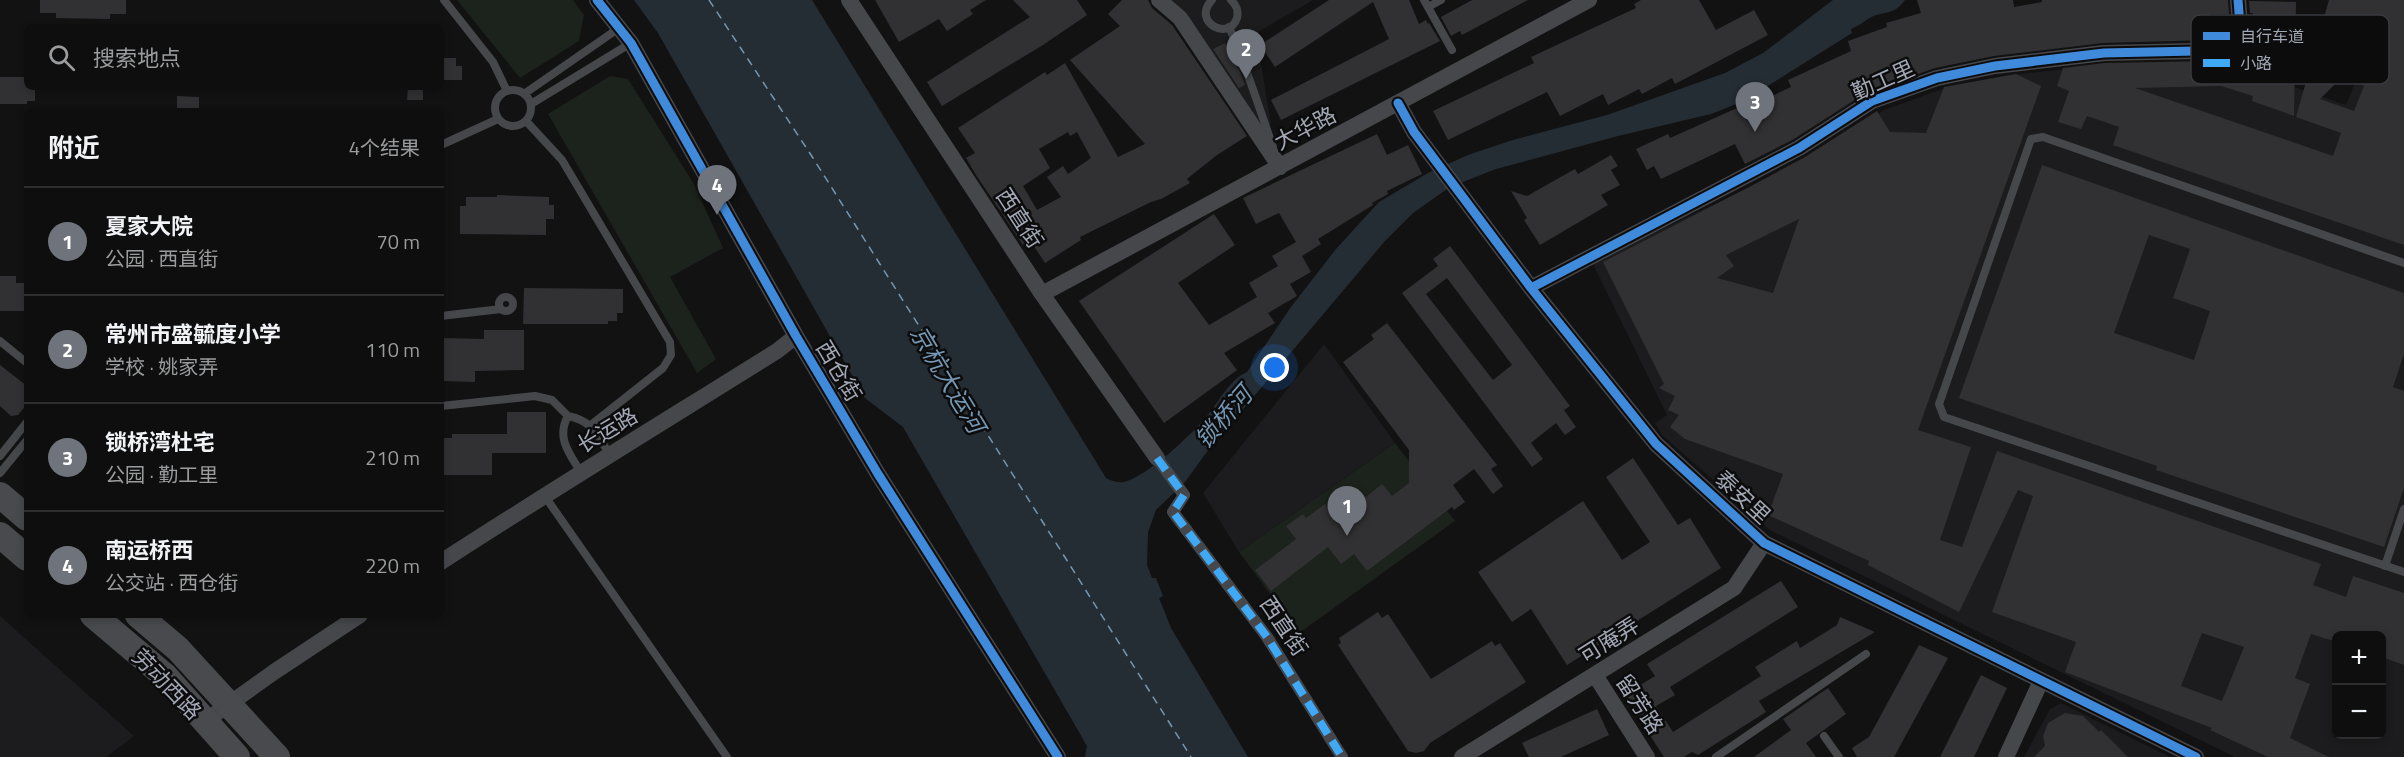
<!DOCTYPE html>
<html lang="zh">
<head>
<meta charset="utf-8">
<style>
	:root { --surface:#0e0e0e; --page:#171717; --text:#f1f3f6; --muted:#9b9c9e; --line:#2e2e2e; --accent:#6f737b }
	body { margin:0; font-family:"Titillium Web","Noto Sans SC",sans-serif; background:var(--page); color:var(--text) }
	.controls { position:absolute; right:18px; bottom:18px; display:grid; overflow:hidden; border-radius:9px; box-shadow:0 3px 9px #0003 }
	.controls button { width:54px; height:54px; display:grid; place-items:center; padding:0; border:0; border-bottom:2px solid var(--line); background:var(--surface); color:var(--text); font:30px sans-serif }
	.you { position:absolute; left:1275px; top:368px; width:21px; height:21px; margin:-15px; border:4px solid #fff; border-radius:50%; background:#1a73e8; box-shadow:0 0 0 9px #1a73e833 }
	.badge { display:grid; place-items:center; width:39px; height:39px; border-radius:50%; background:var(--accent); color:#fff; font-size:20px; font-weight:700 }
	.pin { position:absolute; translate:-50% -50px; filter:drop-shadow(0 2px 3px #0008) }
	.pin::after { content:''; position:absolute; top:32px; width:21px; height:18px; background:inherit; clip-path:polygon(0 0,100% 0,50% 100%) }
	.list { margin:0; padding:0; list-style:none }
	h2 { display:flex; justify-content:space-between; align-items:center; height:78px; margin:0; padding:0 24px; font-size:26px }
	h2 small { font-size:20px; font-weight:400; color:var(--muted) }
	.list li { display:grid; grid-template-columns:39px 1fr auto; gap:18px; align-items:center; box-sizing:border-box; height:108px; padding:0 24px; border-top:2px solid var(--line) }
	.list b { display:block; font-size:22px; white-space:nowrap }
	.list p { margin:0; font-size:20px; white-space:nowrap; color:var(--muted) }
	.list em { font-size:20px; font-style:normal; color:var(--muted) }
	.icon { flex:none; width:33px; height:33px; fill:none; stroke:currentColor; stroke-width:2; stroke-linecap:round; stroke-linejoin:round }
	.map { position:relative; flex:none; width:2404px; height:757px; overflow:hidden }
	.search { position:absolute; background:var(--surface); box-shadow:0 3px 9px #0003; left:24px; top:24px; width:420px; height:66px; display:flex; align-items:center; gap:15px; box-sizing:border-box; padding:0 21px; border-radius:9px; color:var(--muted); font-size:22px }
	.panel { position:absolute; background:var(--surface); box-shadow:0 3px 9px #0003; left:24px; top:108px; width:420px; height:510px; border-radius:9px }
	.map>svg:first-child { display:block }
	.built { fill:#1c1c1e; fill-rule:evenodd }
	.green { fill:#1c221c }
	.water { fill:#252d34 }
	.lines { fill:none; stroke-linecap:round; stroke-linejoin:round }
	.ferry { stroke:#7597b3; stroke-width:1.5; stroke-dasharray:8 6; stroke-linecap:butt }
	.building { fill:#313133; fill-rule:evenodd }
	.service { stroke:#46474b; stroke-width:8 }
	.pedestrian { stroke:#46474b; stroke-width:12 }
	.minor { stroke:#46474b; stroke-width:16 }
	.primary { stroke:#484a4d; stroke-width:26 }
	.quiet { stroke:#3fa9f5; stroke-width:8; stroke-dasharray:15 8; stroke-linecap:butt }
	.cycleway-casing { stroke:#0c0c0d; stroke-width:13 }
	.cycleway { stroke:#408adc; stroke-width:9 }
	.labels { text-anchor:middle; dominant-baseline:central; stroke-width:5; stroke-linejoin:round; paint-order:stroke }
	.street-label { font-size:22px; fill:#a1a7b4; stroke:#0c0c0d }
	.water-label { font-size:24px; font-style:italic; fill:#7597b3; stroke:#0c0c0d }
	.key { fill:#0c0c0d; stroke:#393a3f; stroke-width:1.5 }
	.key-label { font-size:16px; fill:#a1a7b4 }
</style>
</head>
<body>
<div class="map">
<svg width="2404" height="757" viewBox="0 0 2404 757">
	<rect width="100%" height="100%" fill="#121212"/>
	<path class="built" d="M1164,0H1313L1256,33L1271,125L1264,130Z
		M2404,0V757H2235L1770,530L1663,436L1655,423L1667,415L1593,264L1602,258L1790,168L1884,110L1948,87L2003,76L2104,65L2222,62L2346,105L2369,49ZM2336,636H2382V734H2336Z
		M1324,344L1395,443L1239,552L1203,493Z
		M0,616L134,736L106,757H0Z
		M2061,703L2170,757H2024L2050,709Z"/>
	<path class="green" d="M457,0H573L584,15L579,41L520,78Z
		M610,76L628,79L694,184L723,248L670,277L716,359L697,373L548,114Z
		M1395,443L1455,521L1299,633L1239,552Z"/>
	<path class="water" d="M634,0H812L1106,478C1112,481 1117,483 1124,482C1148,476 1191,435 1207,416C1219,402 1229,380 1247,372L1291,307L1336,249L1379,202L1428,173L1468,155L1513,140L1607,115L1725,73L1763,53L1833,0H1905C1893,17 1882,10 1868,19C1862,23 1858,26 1851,29L1852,33L1744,101L1711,114L1618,136L1496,169L1450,187L1413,213L1385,241L1206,453L1185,482L1156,510L1148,532L1147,565L1152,578H1156L1163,596L1159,598L1171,628L1248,757H1085L1087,746L903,427L865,398L658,33Z"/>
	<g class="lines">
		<path class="ferry" d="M709,0L813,158L1191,757"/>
	</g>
	<path class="building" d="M40,0H126V14H110V19L56,18V13H40Z
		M875,0H986L970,10L973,14L947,31L939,19L899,42Z
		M1013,0H1077L1087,15L1043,45L942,106L927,82L1030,17Z
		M1122,0H1148L1152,8L1172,25L1247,136L1217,155L1187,179L1190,183L1161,199L1151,202L1080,237L1081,240L1045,263L1030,240L1023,245L976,175L966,158L975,153L958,128L1045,72L1047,75L1065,63L1118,157L1145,144L1070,60L1120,26L1108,14ZM1068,132L1070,136L1077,132L1091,158L1068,174L1063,166L1047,177L1061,197L1037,210L1023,186L1050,168L1039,149Z
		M1329,0H1409L1419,24L1426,20L1428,24L1429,23L1440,41L1281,120L1271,100L1389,39L1373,2L1275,67L1260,45Z
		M1472,0H1528L1462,35L1460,31L1451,36L1441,17Z
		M1641,0H1699L1716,30L1754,10L1768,35L1675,84L1672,78L1642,94L1639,89L1608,105L1603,94L1560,116L1547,92L1448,140L1433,111L1534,63L1531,57L1636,8L1634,4Z
		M1917,0H2013L2014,7L2042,2V0H2228L2229,14H2210V40L2103,43L1994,56L1935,68L1867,92L1794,139L1745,164L1735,144L1661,179L1654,166L1647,170L1636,149L1668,134L1670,138L1755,100L1757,103L1791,87L1788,80L1851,51L1848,41L1887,27L1886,23L1921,13Z
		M2329,0H2404V245L2113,145L2119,127L2087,116L2081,129L2058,122L2069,91L2057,86L2063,68L2105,63L2211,61V65H2222L2271,82L2285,53L2278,49L2284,38H2255V19H2252L2253,13H2250L2249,1L2296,2L2294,116L2252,101L2253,96L2221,86L2135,88L2333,156L2341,133L2296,117ZM2344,75L2364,86L2354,111L2320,99Z
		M1225,43L1239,69L1245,85L1239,88L1213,49Z
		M441,58H456V66H462V80H441Z
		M2016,74L2041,86L1918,430L1971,447L1940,540L1962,547L1997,451L2321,564L2313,585L2346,597L2353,576L2404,593V665L2382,657V636H2337V642L2311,634L2295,678L2310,684L2290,738L2329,757H2268L2210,730L2212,728L2065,672L2076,642L1992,612L2033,496L2018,490L1959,612L1868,565L1869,561L1768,515L1783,474L1685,439L1670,427L1679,415L1668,410L1675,396L1659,388L1664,384L1603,262L1755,184L1805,157L1877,111L1890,132L1926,133L1944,87ZM1799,219L1773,293L1717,278L1734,266L1726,255ZM2202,633L2244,647L2222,701L2181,686Z
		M0,77H27V87H35V101H27V104H0Z
		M408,87H423V100H407Z
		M177,96L199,97V111H177Z
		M1377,134L1387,155L1408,145L1422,174L1387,191L1388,194L1372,203L1373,205L1318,239L1321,244L1302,256L1311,272L1290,284L1297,296L1268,313L1275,323L1224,353L1237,370L1164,423L1079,301L1214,214L1235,245L1178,283L1209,325L1257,297L1249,283L1278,266L1272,256L1296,242L1279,213L1256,224L1243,198Z
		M1611,155L1618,166L1611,170L1620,185L1601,195L1608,205L1540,245L1524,220L1527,218L1511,191L1527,196L1575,169L1578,174Z
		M2042,165L2404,293V354L2393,387L2404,391V488L2384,547L2156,470L2157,466L1959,398ZM2149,235L2190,249L2173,298L2210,311L2194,360L2114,333Z
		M497,195L549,197V205H554V219H546V235L460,234V206H466V197H497Z
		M1450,246L1570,406L1564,410L1576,427L1565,435L1556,423L1531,443L1543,459L1532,467L1402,293L1438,266L1433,259ZM1447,278L1512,365L1493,380L1426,294Z
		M0,276H16V283H27V311H0Z
		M524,288L623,289V313H617V321H608V324H523Z
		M1387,323L1497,465L1491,469L1503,486L1493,494L1474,469L1453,485L1465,502L1454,510L1452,507L1367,571L1354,554L1341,564L1328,547L1271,591L1255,570L1296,539L1286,526L1303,514L1306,518L1325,504L1334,516L1360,497L1362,500L1382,484L1392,496L1409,483V450L1343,362L1374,339L1371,335Z
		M484,330H524V370L475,371V382L441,381V338L484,339Z
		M0,365L27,386V404L18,415L11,416L0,406Z
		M507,412H546V453H492V475H441V438H452V434H507Z
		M1633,458L1678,525L1690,518L1721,568L1567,665L1531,609L1512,622L1478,572L1583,501L1622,560L1650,542L1606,477Z
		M1781,581L1798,607L1670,687L1675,695L1656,706L1673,732L1761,676L1755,667L1797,641L1800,648L1837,625L1840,617L1875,632L1759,701L1766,712L1698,755L1692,752L1684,757H1664L1624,695L1655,676L1647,664Z
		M1378,612L1382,618L1388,614L1431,679L1492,641L1495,646L1500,643L1526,682L1430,743L1424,751L1416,753L1408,751L1338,645L1341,643L1339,638Z
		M1919,645L1948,658L1894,757H1857L1852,748L1869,737Z
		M1981,675L2007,688L1974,757H1940Z
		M1828,688L1846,714L1806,743L1816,757H1754L1791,730L1783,719Z
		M1597,709L1609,735L1561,757H1529L1522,743Z
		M2065,713L2083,716L2099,732L2101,730L2128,757H2034L2045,746L2043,736L2048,723Z"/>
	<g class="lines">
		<path class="service" d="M444,0L493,62L507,91
			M1212,0C1191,22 1229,42 1237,18C1239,10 1236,5 1231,0
			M1424,0L1452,50
			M1428,7L1441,0
			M1229,27L1240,52L1273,147
			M495 108a18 18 0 1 1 36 0a18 18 0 1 1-36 0Z
			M524,94L619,28
			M531,104L631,43
			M526,121L562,160L670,342L671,355L663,368L591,425
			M441,145L498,119
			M2404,263L2043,137L2031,139L1939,404L1944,417L2404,572
			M499 304a7 7 0 1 1 14 0a7 7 0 1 1-14 0Z
			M441,316L501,309
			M0,341L27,363
			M441,406L535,396L552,400L568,416
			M0,456L27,422
			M580,471C569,453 556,437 568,416C593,421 597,435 610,455
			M0,473L27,440
			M544,495L727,757
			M2385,566L2404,509
			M1824,736L1839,757
			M1716,757L1866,654"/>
		<path class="pedestrian" d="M1157,458L1184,495L1173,512L1267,637L1342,757"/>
		<path class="minor" d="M597,0L631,43L796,336L878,474L1058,757
			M849,0L1042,294L1157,458
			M1159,0L1180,18L1280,167
			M1398,103L1414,132L1531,288L1656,444L1764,543L2196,757
			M1531,288L1799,148L1872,101L1937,78L1995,66L2104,53L2242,50L2238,0
			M1042,294L1589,0
			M441,562C552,490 665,421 777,351L796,336
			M1595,675L1647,757
			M204,722L274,672L360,615
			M1462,757L1734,588L1764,543
			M2006,757L2041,681"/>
		<path class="primary" d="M0,495L27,518
			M0,535L27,558
			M93,615L165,676L237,757
			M138,615L178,649L277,757"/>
		<path class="quiet" d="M1157,458L1184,495L1173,512L1267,637L1342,757"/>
		<defs>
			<path id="cycleway" d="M597,0L631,43L796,336L878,474L1058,757
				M1398,103L1414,132L1531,288L1656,444L1764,543L2196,757
				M1531,288L1799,148L1872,101L1937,78L1995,66L2104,53L2242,50L2238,0"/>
		</defs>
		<use href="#cycleway" class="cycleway-casing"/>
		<use href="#cycleway" class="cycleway"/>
	</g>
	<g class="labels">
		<g class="street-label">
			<text transform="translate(1883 80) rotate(-24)">勤工里</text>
			<text transform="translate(1305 128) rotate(-28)">大华路</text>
			<text transform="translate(1020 218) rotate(57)">西直街</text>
			<text transform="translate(839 371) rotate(59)">西仓街</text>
			<text transform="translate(607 430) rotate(-31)">长运路</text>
			<text transform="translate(1743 497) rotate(43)">泰安里</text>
			<text transform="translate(1284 626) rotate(56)">西直街</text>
			<text transform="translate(1609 640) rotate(-32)">可庵弄</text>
			<text transform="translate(167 684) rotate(46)">劳动西路</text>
			<text transform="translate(1640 704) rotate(57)">留芳路</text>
		</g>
		<g class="water-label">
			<text transform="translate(948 379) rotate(59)">京杭大运河</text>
			<text transform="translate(1223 417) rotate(-49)">锁桥河</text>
		</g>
	</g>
	<rect x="2191" y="15" width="198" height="69" rx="9" class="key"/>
	<rect x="2203" y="32" width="27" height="8" fill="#408adc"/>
	<rect x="2203" y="59" width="27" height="8" fill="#3fa9f5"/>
	<g class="key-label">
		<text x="2240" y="42">自行车道</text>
		<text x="2240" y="69">小路</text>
	</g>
</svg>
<div class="controls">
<button>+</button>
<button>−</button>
</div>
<div class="you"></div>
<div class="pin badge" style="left:1347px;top:536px">1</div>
<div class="pin badge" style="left:1246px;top:79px">2</div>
<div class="pin badge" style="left:1755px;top:132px">3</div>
<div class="pin badge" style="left:717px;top:215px">4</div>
<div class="search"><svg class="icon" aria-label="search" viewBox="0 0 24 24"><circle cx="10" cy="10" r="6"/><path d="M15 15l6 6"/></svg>搜索地点</div>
<section class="panel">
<h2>附近<small>4个结果</small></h2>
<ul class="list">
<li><span class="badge">1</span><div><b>夏家大院</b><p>公园 · 西直街</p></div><em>70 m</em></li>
<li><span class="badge">2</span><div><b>常州市盛毓度小学</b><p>学校 · 姚家弄</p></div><em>110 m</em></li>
<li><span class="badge">3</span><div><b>锁桥湾杜宅</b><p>公园 · 勤工里</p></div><em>210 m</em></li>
<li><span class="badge">4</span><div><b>南运桥西</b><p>公交站 · 西仓街</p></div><em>220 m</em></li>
</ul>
</section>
</div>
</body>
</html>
